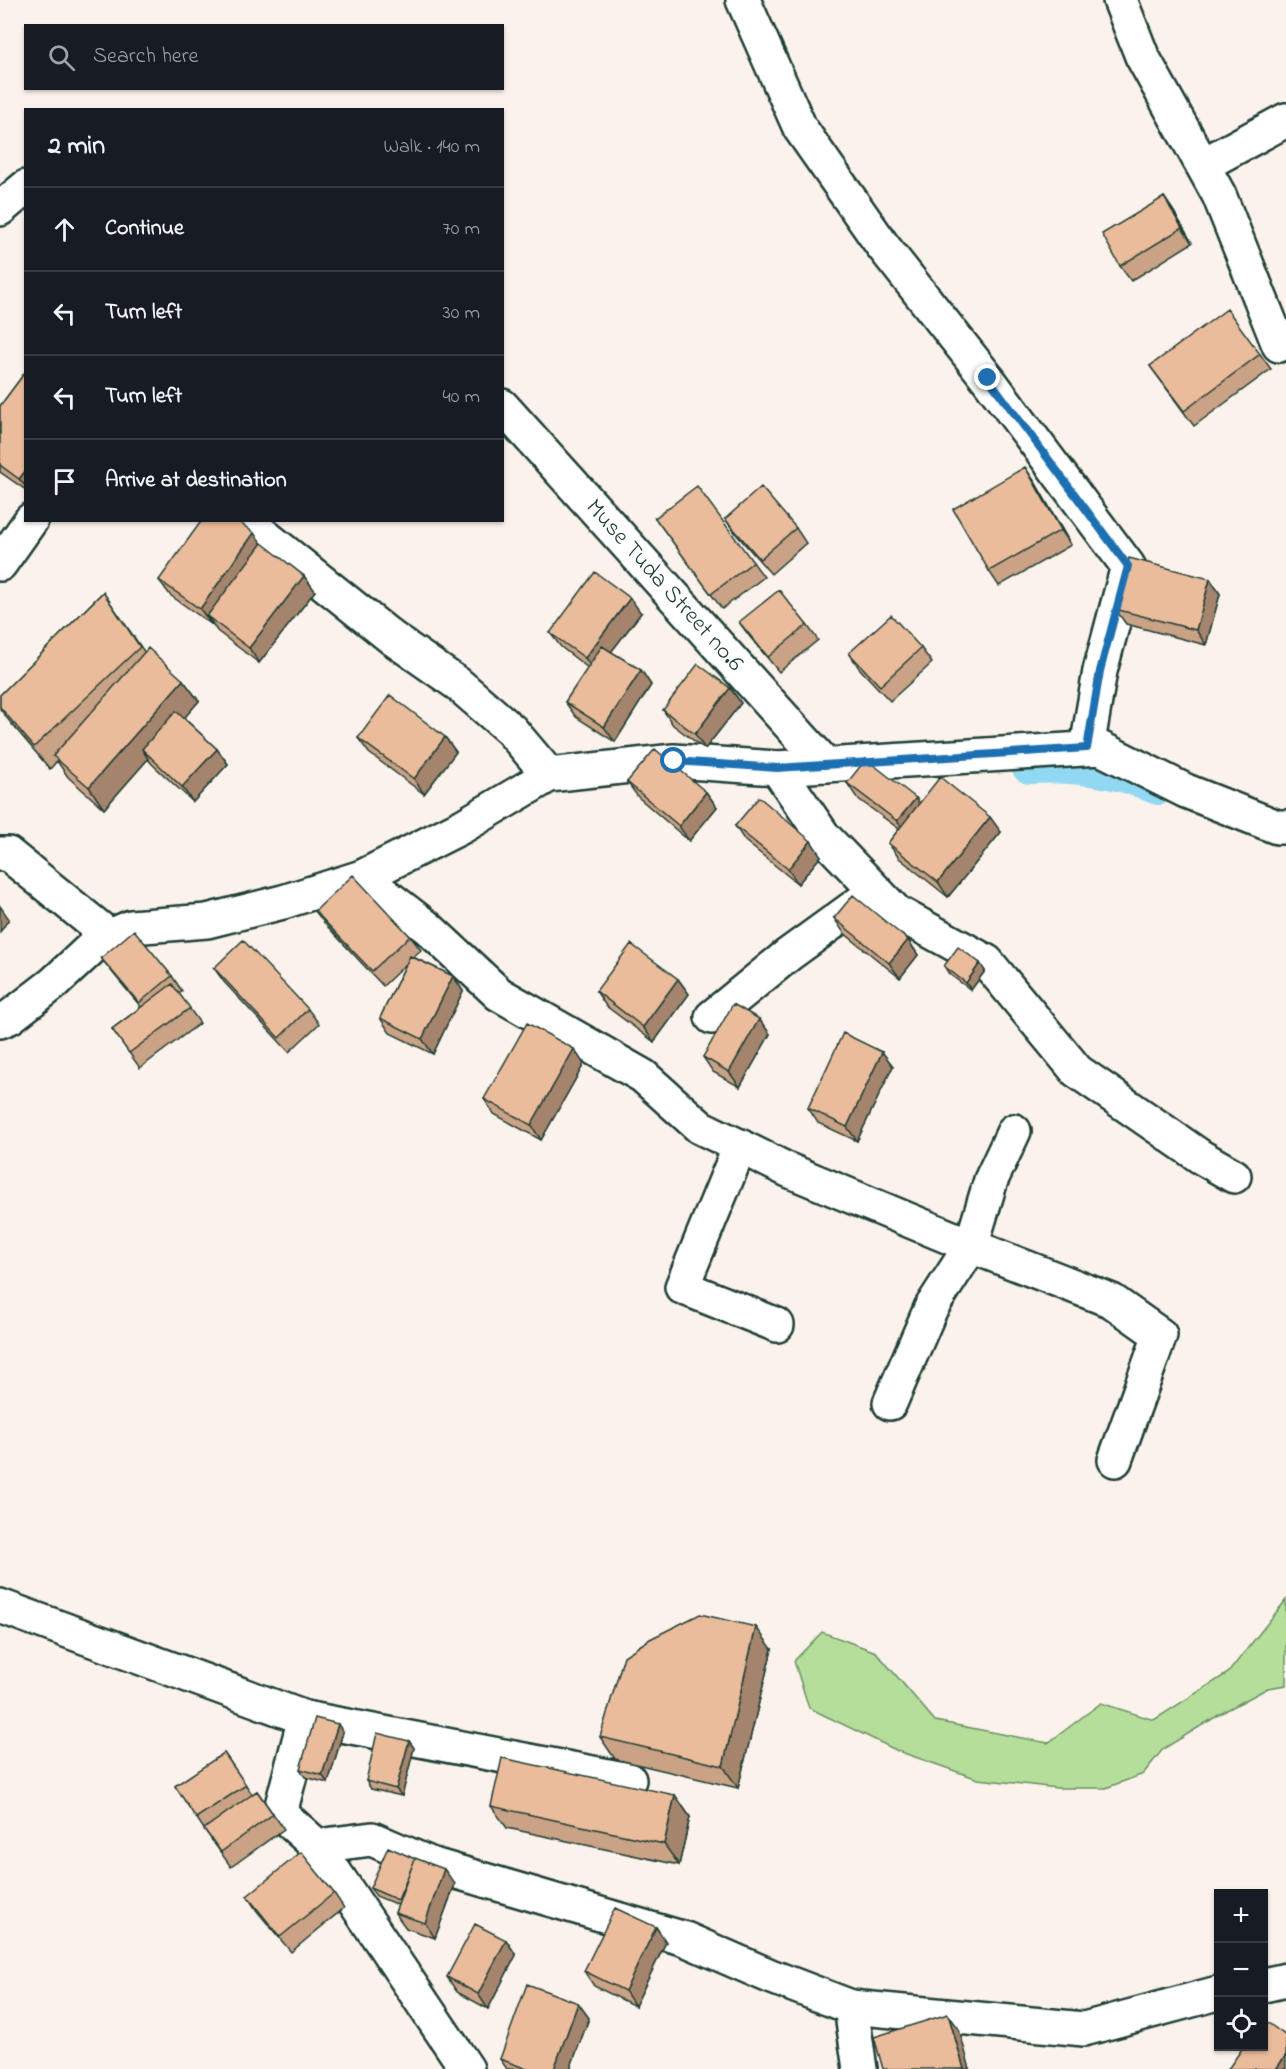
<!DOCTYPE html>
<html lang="en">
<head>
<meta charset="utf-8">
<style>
	:root { --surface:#171b24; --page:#242831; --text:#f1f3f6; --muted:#9ea1a6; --line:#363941 }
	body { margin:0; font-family:"Indie Flower",sans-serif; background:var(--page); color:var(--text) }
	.controls { position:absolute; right:18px; bottom:18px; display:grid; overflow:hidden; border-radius:0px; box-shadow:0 2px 4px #0004 }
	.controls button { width:54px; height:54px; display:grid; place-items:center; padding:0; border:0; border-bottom:2px solid var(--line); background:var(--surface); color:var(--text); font:30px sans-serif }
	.stop { position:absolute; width:18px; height:18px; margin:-14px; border:4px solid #1f6fb2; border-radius:50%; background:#fff }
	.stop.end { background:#1f6fb2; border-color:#fff; box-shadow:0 2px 6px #0008 }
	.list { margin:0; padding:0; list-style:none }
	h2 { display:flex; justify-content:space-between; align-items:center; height:78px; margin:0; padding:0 24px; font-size:26px }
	h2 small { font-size:20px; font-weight:400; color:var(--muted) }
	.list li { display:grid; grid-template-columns:39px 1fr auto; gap:18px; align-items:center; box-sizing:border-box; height:84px; padding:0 24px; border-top:2px solid var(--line) }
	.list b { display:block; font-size:22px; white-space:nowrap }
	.list em { font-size:20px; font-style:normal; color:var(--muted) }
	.icon { flex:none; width:33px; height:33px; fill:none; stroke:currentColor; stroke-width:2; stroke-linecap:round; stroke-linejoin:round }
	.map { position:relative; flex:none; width:1286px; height:2069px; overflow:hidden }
	.search { position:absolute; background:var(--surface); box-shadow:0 2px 4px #0004; left:24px; top:24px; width:480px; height:66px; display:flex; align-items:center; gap:15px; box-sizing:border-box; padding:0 21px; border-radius:0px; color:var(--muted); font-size:22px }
	.panel { position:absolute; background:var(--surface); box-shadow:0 2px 4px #0004; left:24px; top:108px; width:480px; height:414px; border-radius:0px }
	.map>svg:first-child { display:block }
	.green { fill:#b5de9a; stroke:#6a8e67; stroke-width:1.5 }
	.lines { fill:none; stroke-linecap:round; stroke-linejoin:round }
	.canal { stroke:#91d8f2; stroke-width:40 }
	.minor-casing { stroke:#1f3d34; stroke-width:38 }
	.minor { stroke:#fff; stroke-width:33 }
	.wall { fill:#caa285; stroke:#1f3d34; stroke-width:1.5 }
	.shaded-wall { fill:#a4846c; stroke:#1f3d34; stroke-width:1.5 }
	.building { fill:#ebbc9b; stroke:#1f3d34; stroke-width:1.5 }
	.route { stroke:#1f6fb2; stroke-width:8 }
	.labels { text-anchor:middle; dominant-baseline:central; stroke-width:6; stroke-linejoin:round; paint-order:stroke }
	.street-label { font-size:24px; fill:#1f3d34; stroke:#fff }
</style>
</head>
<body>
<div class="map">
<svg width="1286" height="2069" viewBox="0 0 1286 2069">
	<rect width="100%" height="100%" fill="#fbf2eb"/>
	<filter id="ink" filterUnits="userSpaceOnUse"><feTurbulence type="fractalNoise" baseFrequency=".0167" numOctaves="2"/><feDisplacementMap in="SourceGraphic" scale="12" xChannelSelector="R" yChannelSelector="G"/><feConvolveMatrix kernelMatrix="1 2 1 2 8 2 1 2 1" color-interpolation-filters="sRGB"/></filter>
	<g filter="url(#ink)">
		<path class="green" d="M1286,1600V1685L1268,1688L1227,1710L1163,1749L1143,1774L1106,1788H1057L978,1779L898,1751L809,1708L794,1661L822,1632L876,1652L935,1721L1048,1743L1101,1703L1154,1720L1228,1673Z"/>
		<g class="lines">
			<path class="canal" d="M1030,764C1073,762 1119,766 1158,785"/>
			<defs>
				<g id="minor">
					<path d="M743,0L800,128L882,245L988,379L1128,566L1100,671L1087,748"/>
					<path d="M1120,0L1142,56L1219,195L1279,345"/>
					<path d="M1203,165L1286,120"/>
					<path d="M0,209L26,187"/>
					<path id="s1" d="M502,406L826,765"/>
					<path d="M245,520L392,638L458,684L511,730L549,775"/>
					<path d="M0,564L31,520"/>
					<path d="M777,768L824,837L896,912L987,962L1077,1071L1201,1157L1234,1176"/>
					<path d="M0,854H8L109,936"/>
					<path d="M362,877L428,928L499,994L643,1076L700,1127L788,1170L971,1246L1112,1301L1160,1335L1115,1460"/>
					<path d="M712,1017L788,955L872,894"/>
					<path d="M0,1021L10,1017L54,983L99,941L131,927L207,921L283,902L362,877L463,826L549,775L674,761L777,768L1100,748L1186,791L1277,827H1286"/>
					<path d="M740,1146L682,1287L777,1325"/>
					<path d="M890,1403L931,1308L971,1246L991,1180L1014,1131"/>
					<path d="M0,1606L305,1718L629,1780"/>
					<path d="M305,1718L280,1813L317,1846L372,1839L430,1864L685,1939L770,1976L851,2007L860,2069"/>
					<path d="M317,1846L467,2069"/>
					<path d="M1264,1985L1286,1980"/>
					<path d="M851,2007L1084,2029L1218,1993"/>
				</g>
			</defs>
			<use href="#minor" class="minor-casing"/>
			<use href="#minor" class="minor"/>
		</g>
		<path class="wall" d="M1164,197L1174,212L1192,243L1131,281L1120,266Z
			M1260,354L1271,369L1194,426L1150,366Z
			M26,371V490L0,472V406Z
			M1035,482L1071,545L999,586L989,571Z
			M655,518L753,562L764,577L722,609Z
			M725,519L796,528L806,543L771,574L736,534Z
			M262,544L304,576L315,591L259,663L217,631L212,623L211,624L170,595L159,580Z
			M1210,579L1220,594L1206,645L1126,624L1115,609Z
			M103,592L145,653L183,680L199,701L184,718L217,749L228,764L193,802L152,764L148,759L104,809L68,777L57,761L50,769L10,722L0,709V695Z
			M641,613L611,652L641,670L651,685L615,742L576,717L565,702L588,668L561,647L550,633Z
			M739,622L807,625L818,640L779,672L750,637Z
			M921,648L932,663L890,701L859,668L849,653Z
			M730,688L741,703L705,749L673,725L663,710Z
			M445,737L456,752L424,794L369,753L358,738Z
			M627,782L706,792L717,807L689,841L638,797Z
			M847,783L916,798L919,803L1001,832L948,897L899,858L888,843L899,829L857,798Z
			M735,826L821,856L798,884L745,841Z
			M315,911L410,936L421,950L413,957L453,976L463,991L433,1054L390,1033L380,1018L406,964L383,986L326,925Z
			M834,918L908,940L918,955L900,978L844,933Z
			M101,958L172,976L182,991L179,994L200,1023L140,1068L112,1029L141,1007L112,972Z
			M944,966L985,971L971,990L949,974Z
			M214,968L308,1009L319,1024L289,1052L224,982Z
			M678,979L689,994L654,1042L606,1006L596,991Z
			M759,1019L770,1034L740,1087L713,1072L703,1057Z
			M882,1052L893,1066L857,1141L818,1123L808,1108Z
			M584,1064L541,1140L494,1114L484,1099Z
			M772,1649L738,1788L615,1759L600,1737Z
			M343,1732L328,1783L305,1777L300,1769Z
			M409,1741L414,1748L402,1796L371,1789L366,1781Z
			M224,1753L252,1794L257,1791L284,1829L231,1867L204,1829L175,1786Z
			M675,1795L690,1817L679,1865L507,1828L491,1806Z
			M455,1884L435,1938L406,1928L395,1913L398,1905L376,1896L370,1888Z
			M334,1893L344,1908L291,1952L257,1911L247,1896Z
			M656,1927L666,1942L635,2006L594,1986L584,1971Z
			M506,1940L516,1955L488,2009L457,1992L447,1977Z
			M578,2003L589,2018L570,2069H507L500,2059Z"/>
		<path class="shaded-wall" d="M1164,197L1174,212L1192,243L1182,228Z
			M1025,467L1035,482L1071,545L1061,530Z
			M26,470V487L19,479Z
			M254,533L265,548L207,616L212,623L211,624L200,609Z
			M304,576L315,591L259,663L249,648Z
			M1210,579L1220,594L1206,645L1196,630Z
			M630,598L641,613L595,673L585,658Z
			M641,670L651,685L615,742L604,727Z
			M183,680L199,701L150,757L142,749L148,759L104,809L89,787Z
			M730,688L741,703L705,749L695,734Z
			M445,737L456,752L424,794L414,779Z
			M217,749L228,764L193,802L182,787Z
			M706,792L717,807L689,841L679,826Z
			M916,798L926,813L908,836L897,821Z
			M990,817L1001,832L948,897L938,882Z
			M811,841L821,856L798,884L788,869Z
			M0,906L9,919L0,932Z
			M908,940L918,955L900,978L889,963Z
			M980,963L985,971L971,990L966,983Z
			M453,976L463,991L433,1054L422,1039Z
			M678,979L689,994L654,1042L643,1027Z
			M759,1019L770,1034L740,1087L729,1072Z
			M574,1049L584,1064L541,1140L531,1125Z
			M882,1052L893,1066L857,1141L847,1127Z
			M756,1627L772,1649L738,1788L723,1766Z
			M338,1724L343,1732L328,1783L322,1775Z
			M409,1741L414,1748L402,1796L396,1789Z
			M675,1795L690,1817L679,1865L664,1844Z
			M444,1869L455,1884L435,1938L425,1923Z
			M656,1927L666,1942L635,2006L625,1991Z
			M506,1940L516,1955L488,2009L478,1994Z
			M578,2003L589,2018L570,2069H554Z
			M948,2014L959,2029L970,2069H964Z
			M1286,2055V2069H1276Z"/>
		<path class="building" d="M1164,197L1182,228L1120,266L1102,234Z
			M1227,309L1260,354L1184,411L1150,366Z
			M26,371V470L19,479L0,465V406Z
			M1025,467L1061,530L989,571L953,509Z
			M697,486L753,562L711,594L655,518Z
			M761,487L796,528L760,559L725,519Z
			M202,520H236L254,533L200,609L159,580Z
			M262,543L304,576L249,648L207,616Z
			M1129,558L1210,579L1196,630L1115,609Z
			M595,572L630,598L585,658L550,633Z
			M779,590L807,625L768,657L739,622Z
			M103,592L140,647L34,747L0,707V695Z
			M891,615L921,648L880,686L849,653Z
			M602,646L641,670L604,727L565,702Z
			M148,648L183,680L89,787L53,756Z
			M698,664L730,688L695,734L663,710Z
			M390,695L445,737L414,779L358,738Z
			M176,711L217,749L182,787L142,749Z
			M655,749L706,792L679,826L627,782Z
			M866,759L916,798L897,821L847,783Z
			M940,777L990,817L938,882L888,843Z
			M759,797L811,841L788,869L735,826Z
			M353,875L410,936L372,971L315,911Z
			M853,895L908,940L889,963L834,918Z
			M134,930L172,976L139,1003L101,958Z
			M243,940L308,1009L279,1038L214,968Z
			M631,944L678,979L643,1027L596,991Z
			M958,947L980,963L966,983L944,966Z
			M410,956L453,976L422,1039L380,1018Z
			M172,984L190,1008L129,1053L112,1029Z
			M733,1004L759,1019L729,1072L703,1057Z
			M527,1023L574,1049L531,1125L484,1099Z
			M843,1033L882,1052L847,1127L808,1108Z
			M700,1614L756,1627L723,1766L600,1737L624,1656L650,1639Z
			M315,1718L338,1724L322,1775L300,1769Z
			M377,1733L409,1741L396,1789L366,1781Z
			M224,1753L246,1785L196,1818L175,1786Z
			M502,1758L675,1795L664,1844L491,1806Z
			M257,1791L273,1814L221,1852L204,1829Z
			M388,1847L415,1859L398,1900L370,1888Z
			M301,1852L334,1893L280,1937L247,1896Z
			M415,1858L444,1869L425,1923L395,1913Z
			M615,1908L656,1927L625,1991L584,1971Z
			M475,1924L506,1940L478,1994L447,1977Z
			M527,1984L578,2003L554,2069H527L500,2059Z
			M948,2014L964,2069H883L874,2037Z
			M1264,2020L1286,2036V2055L1276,2069H1228L1244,2046H1263Z"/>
	</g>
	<g class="lines" filter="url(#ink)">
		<path class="route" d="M674,761L777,768L1087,748L1100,671L1128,566L988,378"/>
	</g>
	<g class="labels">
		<g class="street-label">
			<text stroke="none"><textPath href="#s1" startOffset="242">Muse Tuda Street no.6</textPath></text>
		</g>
	</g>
</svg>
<div class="controls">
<button>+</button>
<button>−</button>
<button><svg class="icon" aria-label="locate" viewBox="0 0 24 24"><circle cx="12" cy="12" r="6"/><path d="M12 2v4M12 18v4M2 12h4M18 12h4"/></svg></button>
</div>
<div class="stop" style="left:674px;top:761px"></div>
<div class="stop end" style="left:988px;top:378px"></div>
<div class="search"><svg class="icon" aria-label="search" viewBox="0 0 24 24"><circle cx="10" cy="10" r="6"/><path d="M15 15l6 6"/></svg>Search here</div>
<section class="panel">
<h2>2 min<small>Walk · 140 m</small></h2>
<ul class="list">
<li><svg class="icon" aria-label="ahead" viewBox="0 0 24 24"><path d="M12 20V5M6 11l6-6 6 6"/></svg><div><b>Continue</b></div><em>70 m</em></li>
<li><svg class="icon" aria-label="left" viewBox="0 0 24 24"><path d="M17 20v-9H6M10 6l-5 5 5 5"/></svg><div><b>Turn left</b></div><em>30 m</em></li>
<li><svg class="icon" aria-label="left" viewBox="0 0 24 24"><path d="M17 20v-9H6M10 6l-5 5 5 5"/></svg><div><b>Turn left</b></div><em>40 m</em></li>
<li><svg class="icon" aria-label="arrive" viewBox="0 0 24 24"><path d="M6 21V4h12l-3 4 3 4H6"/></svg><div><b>Arrive at destination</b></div></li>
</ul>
</section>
</div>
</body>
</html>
